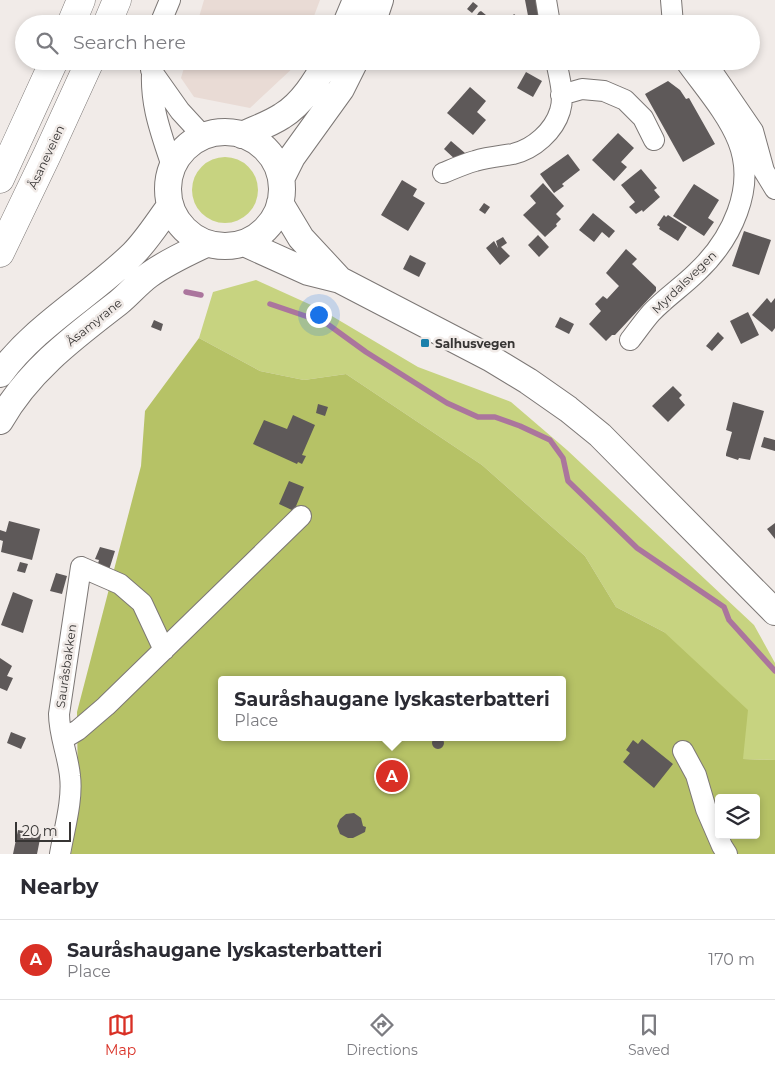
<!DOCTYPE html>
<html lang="en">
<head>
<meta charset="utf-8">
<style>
	:root { --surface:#fff; --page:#f2f2f3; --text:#2b2b33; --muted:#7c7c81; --line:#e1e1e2; --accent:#d93025 }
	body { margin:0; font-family:Montserrat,sans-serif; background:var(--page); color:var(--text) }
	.controls { position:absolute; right:15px; bottom:15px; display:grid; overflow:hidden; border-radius:5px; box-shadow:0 2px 8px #0003 }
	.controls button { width:45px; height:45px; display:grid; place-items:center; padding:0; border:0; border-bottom:1px solid var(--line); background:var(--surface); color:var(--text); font:25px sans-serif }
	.scale { position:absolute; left:15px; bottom:12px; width:56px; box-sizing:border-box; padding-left:5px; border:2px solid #373534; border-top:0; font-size:14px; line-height:18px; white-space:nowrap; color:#373534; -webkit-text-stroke:4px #f1ebe8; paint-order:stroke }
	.you { position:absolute; left:318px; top:314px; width:18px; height:18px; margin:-12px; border:4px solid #fff; border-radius:50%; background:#1a73e8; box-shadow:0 0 0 8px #1a73e833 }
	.badge { display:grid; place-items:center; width:32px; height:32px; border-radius:50%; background:var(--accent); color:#fff; font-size:16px; font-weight:700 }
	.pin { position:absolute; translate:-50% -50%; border:2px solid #fff; box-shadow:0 1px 5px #0006 }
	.popup { position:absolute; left:218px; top:676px; width:348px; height:65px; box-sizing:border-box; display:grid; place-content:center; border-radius:5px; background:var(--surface); filter:drop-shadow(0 1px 4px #0005); font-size:16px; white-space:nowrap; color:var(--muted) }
	.popup b { font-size:19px; color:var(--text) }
	.popup::after { content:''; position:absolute; left:50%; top:100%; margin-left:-10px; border:10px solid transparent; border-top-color:var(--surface) }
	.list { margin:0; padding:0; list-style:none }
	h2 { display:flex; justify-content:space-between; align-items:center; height:65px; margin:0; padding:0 20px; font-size:21px }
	h2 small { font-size:16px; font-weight:400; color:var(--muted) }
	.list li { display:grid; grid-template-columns:32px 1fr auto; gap:15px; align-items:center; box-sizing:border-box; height:80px; padding:0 20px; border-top:1px solid var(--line) }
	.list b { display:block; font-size:19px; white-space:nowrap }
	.list p { margin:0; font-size:16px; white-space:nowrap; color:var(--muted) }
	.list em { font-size:16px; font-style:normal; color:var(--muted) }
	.icon { flex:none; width:28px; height:28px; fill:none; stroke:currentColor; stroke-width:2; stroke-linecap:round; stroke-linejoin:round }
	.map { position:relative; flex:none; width:775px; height:854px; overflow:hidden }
	.search { position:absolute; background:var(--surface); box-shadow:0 2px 8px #0003; left:15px; right:15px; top:15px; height:55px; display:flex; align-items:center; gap:12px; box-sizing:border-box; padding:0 18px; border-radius:28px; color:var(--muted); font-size:19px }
	.sheet { height:145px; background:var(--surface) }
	nav { display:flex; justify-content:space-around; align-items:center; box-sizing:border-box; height:70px; border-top:1px solid var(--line); background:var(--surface); font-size:14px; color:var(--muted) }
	nav a { display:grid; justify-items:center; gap:2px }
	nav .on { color:var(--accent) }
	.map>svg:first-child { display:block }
	.built { fill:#e9dbd5 }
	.green { fill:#c7d380 }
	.forest { fill:#b6c266; fill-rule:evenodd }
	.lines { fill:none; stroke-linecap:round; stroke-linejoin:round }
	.stream { stroke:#ab759d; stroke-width:5.5 }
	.building { fill:#5e5959 }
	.minor-casing { stroke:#7c7775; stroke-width:22 }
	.major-casing { stroke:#7c7775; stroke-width:28 }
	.highway-casing { stroke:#7c7775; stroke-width:29 }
	.minor { stroke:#fff; stroke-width:20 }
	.major { stroke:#fff; stroke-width:26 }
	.highway { stroke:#fff; stroke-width:28 }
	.poi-dot { fill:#1b80ab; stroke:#f1ebe8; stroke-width:2 }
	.labels { text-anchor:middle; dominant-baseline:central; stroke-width:5; stroke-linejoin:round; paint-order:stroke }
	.street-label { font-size:12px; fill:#373534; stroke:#f1ebe8 }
	.poi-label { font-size:12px; font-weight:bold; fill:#373534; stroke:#f1ebe8; text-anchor:start }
</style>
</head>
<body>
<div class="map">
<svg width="775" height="854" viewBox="0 0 775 854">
	<rect width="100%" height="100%" fill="#f1ebe8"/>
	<path class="built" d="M204,0H320L311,24H197Z
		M186,61H298L296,65L250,108L194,97L181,78Z"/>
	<path class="green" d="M192 190a33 33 0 1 1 66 0a33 33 0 1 1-66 0Z
		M256,280L320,309L418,367L511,402L567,450L754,625L775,663V760L743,759L664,632L616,607L585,556L482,465L346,374L304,380L260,371L199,338L213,292Z"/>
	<path class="forest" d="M199,338L260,371L304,380L346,374L482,465L585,556L616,607L664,632L748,710L743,759L775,760V854H71L78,799L77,712L141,466L145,411ZM222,680H562V737H222ZM719,798H756V835H719Z"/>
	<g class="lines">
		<path class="stream" d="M186,292L201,295
			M270,304L326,323L366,352L447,403L478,417H495L520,426L550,440L563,458L568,481L637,548L724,607L729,620L775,671"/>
	</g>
	<path class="building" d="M525,0H538L543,24H532L529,21Z
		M473,2L478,6L472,13L467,9Z
		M481,11L497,24H471L479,12Z
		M514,14L523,21L521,24H505Z
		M526,72L542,81L533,97L517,88Z
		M668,81L680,90L686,99L689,98L715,144L683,162L645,94Z
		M470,87L486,101L477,112L486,120L473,135L447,113Z
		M618,133L634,148L621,162L627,167L614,181L592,160Z
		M451,141L465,153L457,161L444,149Z
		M568,154L580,170L562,184L564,186L554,193L540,174Z
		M641,169L657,188L654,190L660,197L643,212L642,210L636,214L629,207L635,202L621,185Z
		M402,180L417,189L413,196L425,203L408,231L381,215Z
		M543,183L564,206L556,214L561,219L556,224L557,226L545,237L523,215L536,203L530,196Z
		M694,184L719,200L708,218L714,222L704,236L673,216Z
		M484,203L490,207L485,214L479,210Z
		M593,213L615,231L609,238L602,232L594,242L579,230Z
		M664,215L666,217L668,215L687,227L678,241L659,229L660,227L657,225Z
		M744,231L771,240L759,275L732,266Z
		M538,235L549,247L539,257L528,245Z
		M503,237L507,243L501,247L510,256L500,265L486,248L494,241L498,248L496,241Z
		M626,249L637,259L632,264L656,287V291L615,335H612L606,341L589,324L601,311L595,304L603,296L607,299L619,286L606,273Z
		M410,255L426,263L419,277L403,269Z
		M767,298L771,303L775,298V328L772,332L752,315Z
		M748,312L759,335L741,344L730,321Z
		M560,317L574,324L569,334L555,327Z
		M154,320L163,324L161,331L151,327Z
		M718,332L724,338L712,351L706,346Z
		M673,386L682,395L679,398L685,405L668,422L652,406Z
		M733,402L764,411L750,460L739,458L738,460L726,456V454L732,432L726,430Z
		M318,404L328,407L325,416L316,413Z
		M293,415L315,425L302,455L306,456L302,464L298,462L297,464L253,444L264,420L287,429Z
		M764,437L775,440V451L761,447Z
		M289,481L304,487L294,511L279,504Z
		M9,521L40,529L32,560L1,552L3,541L0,540V530L6,532Z
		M775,523V539L767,529Z
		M100,547L115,551L109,570L97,567L99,560L95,559Z
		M20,562L28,564L25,573L17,571Z
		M56,573L67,576L62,594L50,591Z
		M13,592L33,600L23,633L1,625Z
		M0,658L12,666L7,676L13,678L7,691L0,688Z
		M11,732L26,738L21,749L7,743Z
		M432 743a6 6 0 1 1 12 0a6 6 0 1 1-12 0Z
		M642,739L673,764L654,788L623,762L630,753L626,750L633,740L638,744Z
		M354,813L361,818L363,826L366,827L365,832L353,838H348L340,834L337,826L340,819L346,814Z
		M18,830L41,834L37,854H13Z"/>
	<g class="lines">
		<defs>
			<path id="minor" d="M546,0L550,24
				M671,0L673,24
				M160,24L170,0
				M153,61C148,99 160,131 172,166
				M705,61L753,131L764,171L775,189
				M151,70L180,111L203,136
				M561,95L582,89L604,91L625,100L643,118L654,140
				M443,173C453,169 464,164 475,161C488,157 501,156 513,154C534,149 554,131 560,111C565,96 559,76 556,61
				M630,340C637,331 644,321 651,313C665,298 683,286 697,272C731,240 757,188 738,141C727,113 702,85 685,61
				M63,739L78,730L106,706L301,516
				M683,751L696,775L706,809L722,846L727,854
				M60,854C64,830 73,800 70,776C68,755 59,735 59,714L81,567L120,584L142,603L164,650"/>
			<path id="major" d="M346,24L356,0
				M372,24L380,0
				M168 189a57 57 0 1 1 114 0a57 57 0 1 1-114 0Z
				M242,135C255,129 270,124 282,116C302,104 316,81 327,61
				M281,179L292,157L341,89L355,61
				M280,203L301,238L340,280
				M244,243L308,272L340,280L490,358L528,381L568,409L600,435L775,612
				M0,374C36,325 90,296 133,254C147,240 158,222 170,206
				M0,421C28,371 74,337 118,303C129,294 138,283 149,275C167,262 187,253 206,244"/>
			<path id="highway" d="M71,24L81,0
				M107,24L117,0
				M0,179L54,61
				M0,253L47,155L90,61"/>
		</defs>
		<use href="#minor" class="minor-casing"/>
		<use href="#major" class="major-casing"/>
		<use href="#highway" class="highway-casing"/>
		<use href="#minor" class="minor"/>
		<use href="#major" class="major"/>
		<use href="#highway" class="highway"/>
	</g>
	<rect class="poi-dot" x="420" y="338" width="10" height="10" rx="2.5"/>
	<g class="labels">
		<g class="street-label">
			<text transform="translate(46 157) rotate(-65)">Åsaneveien</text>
			<text transform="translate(684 282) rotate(-44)">Myrdalsvegen</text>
			<text transform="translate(94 322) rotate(-39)">Åsamyrane</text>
			<text transform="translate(66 666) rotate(-82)">Sauråsbakken</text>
		</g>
		<g class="poi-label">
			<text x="435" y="343">Salhusvegen</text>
		</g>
	</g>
</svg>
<div class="controls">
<button><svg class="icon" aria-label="layers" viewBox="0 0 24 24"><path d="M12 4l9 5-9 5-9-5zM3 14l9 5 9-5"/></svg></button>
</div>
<div class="scale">20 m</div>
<div class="you"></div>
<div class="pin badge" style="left:392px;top:776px">A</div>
<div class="popup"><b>Sauråshaugane lyskasterbatteri</b>Place</div>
<div class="search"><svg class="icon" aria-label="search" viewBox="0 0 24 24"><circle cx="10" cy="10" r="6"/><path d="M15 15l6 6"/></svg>Search here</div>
</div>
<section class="sheet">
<h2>Nearby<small></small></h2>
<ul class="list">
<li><span class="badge">A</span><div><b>Sauråshaugane lyskasterbatteri</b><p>Place</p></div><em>170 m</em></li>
</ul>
</section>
<nav>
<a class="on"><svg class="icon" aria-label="map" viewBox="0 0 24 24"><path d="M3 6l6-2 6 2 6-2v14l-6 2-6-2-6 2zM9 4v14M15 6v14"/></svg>Map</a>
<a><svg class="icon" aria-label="directions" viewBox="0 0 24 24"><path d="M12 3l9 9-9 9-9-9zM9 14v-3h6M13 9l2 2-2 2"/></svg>Directions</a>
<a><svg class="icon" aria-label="saved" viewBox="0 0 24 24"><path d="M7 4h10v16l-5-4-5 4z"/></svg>Saved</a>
</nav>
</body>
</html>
